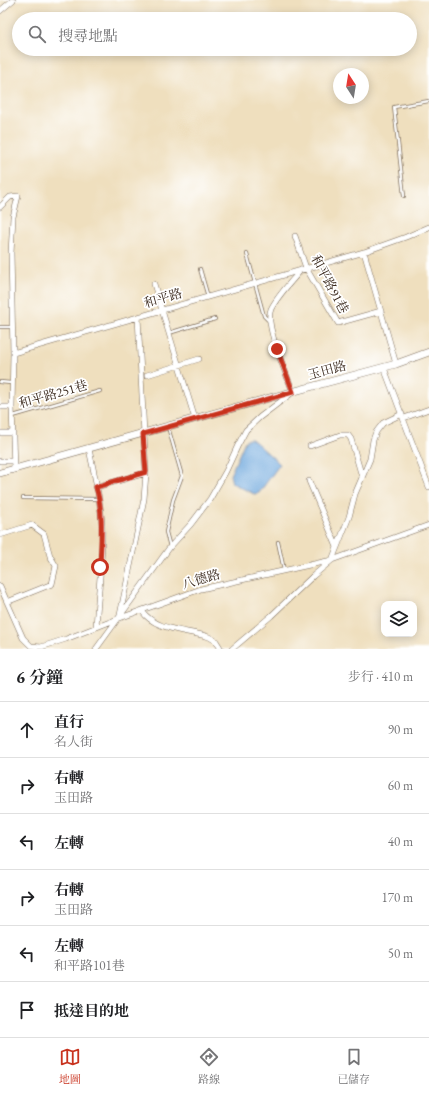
<!DOCTYPE html>
<html lang="zh-TW">
<head>
<meta charset="utf-8">
<style>
	:root { --surface:#fff; --page:#f6f6f6; --text:#202124; --muted:#757577; --line:#e0e0e0; --accent:#c8321e }
	body { margin:0; font-family:"EB Garamond","Noto Serif TC",serif; background:var(--page); color:var(--text) }
	.controls { position:absolute; right:12px; bottom:12px; display:grid; overflow:hidden; border-radius:8px; box-shadow:0 2px 10px #0003 }
	.controls button { width:36px; height:36px; display:grid; place-items:center; padding:0; border:0; border-bottom:1px solid var(--line); background:var(--surface); color:var(--text); font:20px sans-serif }
	.compass { position:absolute; left:333px; top:68px; width:36px; height:36px; border-radius:50%; background:var(--surface); box-shadow:0 2px 10px #0003; rotate:348deg }
	.stop { position:absolute; width:12px; height:12px; margin:-9px; border:3px solid #c8321e; border-radius:50%; background:#fff }
	.stop.end { background:#c8321e; border-color:#fff; box-shadow:0 1px 4px #0008 }
	.list { margin:0; padding:0; list-style:none }
	h2 { display:flex; justify-content:space-between; align-items:center; height:52px; margin:0; padding:0 16px; font-size:17px }
	h2 small { font-size:13px; font-weight:400; color:var(--muted) }
	.list li { display:grid; grid-template-columns:26px 1fr auto; gap:12px; align-items:center; box-sizing:border-box; height:56px; padding:0 16px; border-top:1px solid var(--line) }
	.list b { display:block; font-size:15px; white-space:nowrap }
	.list p { margin:0; font-size:13px; white-space:nowrap; color:var(--muted) }
	.list em { font-size:13px; font-style:normal; color:var(--muted) }
	.icon { flex:none; width:22px; height:22px; fill:none; stroke:currentColor; stroke-width:2; stroke-linecap:round; stroke-linejoin:round }
	.map { position:relative; flex:none; width:429px; height:649px; overflow:hidden }
	.search { position:absolute; background:var(--surface); box-shadow:0 2px 10px #0003; left:12px; right:12px; top:12px; height:44px; display:flex; align-items:center; gap:10px; box-sizing:border-box; padding:0 14px; border-radius:22px; color:var(--muted); font-size:15px }
	.sheet { height:388px; background:var(--surface) }
	nav { display:flex; justify-content:space-around; align-items:center; box-sizing:border-box; height:56px; border-top:1px solid var(--line); background:var(--surface); font-size:11px; color:var(--muted) }
	nav a { display:grid; justify-items:center; gap:2px }
	nav .on { color:var(--accent) }
	.map>svg:first-child { display:block }
	.water { fill:#6ba5db; stroke:#53687c }
	.lines { fill:none; stroke-linecap:round; stroke-linejoin:round }
	.lane-casing { stroke:#7a6956; stroke-width:4 }
	.street-casing { stroke:#7a6956; stroke-width:6 }
	.secondary-casing { stroke:#7a6956; stroke-width:8 }
	.lane { stroke:#fff; stroke-width:2.5 }
	.street { stroke:#fff; stroke-width:5 }
	.secondary { stroke:#fff; stroke-width:7 }
	.route { stroke:#c8321e; stroke-width:5 }
	.labels { text-anchor:middle; dominant-baseline:central; stroke-width:3.5; stroke-linejoin:round; paint-order:stroke }
	.street-label { font-size:13px; fill:#3b2a1e; stroke:#fff }
</style>
</head>
<body>
<div class="map">
<svg width="429" height="649" viewBox="0 0 429 649">
	<rect width="100%" height="100%" fill="#fff"/>
	<filter id="ink" filterUnits="userSpaceOnUse"><feTurbulence type="fractalNoise" baseFrequency=".025" numOctaves="2"/><feDisplacementMap in="SourceGraphic" scale="8" xChannelSelector="R" yChannelSelector="G"/><feConvolveMatrix kernelMatrix="1 2 1 2 8 2 1 2 1" color-interpolation-filters="sRGB"/></filter>
	<filter id="wash" filterUnits="userSpaceOnUse"><feTurbulence type="fractalNoise" baseFrequency=".012" numOctaves="4" result="noise"/><feDisplacementMap in="SourceGraphic" scale="16" xChannelSelector="R" yChannelSelector="G"/><feGaussianBlur stdDeviation="0.9" result="paint"/><feColorMatrix in="noise" values="0 0 0 0 0 0 0 0 0 0 0 0 0 0 0 0 0 1.4 0 .05"/><feComposite in="paint" operator="in"/></filter>
	<g filter="url(#wash)">
		<rect width="100%" height="100%" fill="#efdfbe"/>
		<path class="water" d="M249,439H252L280,464L259,493L254,494L232,483L230,475L245,441Z"/>
	</g>
	<g filter="url(#ink)">
		<g class="lines">
			<defs>
				<path id="lane" d="M404,196L394,107L429,101
					M247,254L264,316L269,321
					M200,269L208,297
					M0,327H11
					M169,333L215,319
					M0,382L11,383
					M13,416L100,391
					M168,427L182,476L173,500L166,532L170,547
					M23,498L99,499
					M278,542L284,570"/>
				<path id="street" d="M0,11L13,0
					M0,207L10,197L18,196L13,217L11,253L13,353L12,407L14,469
					M295,236L306,268L338,323L381,311
					M364,252L396,364
					M154,284L195,419
					M13,353L364,252L406,237L429,227
					M384,368L429,487
					M147,375L199,359
					M0,407H12
					M404,418L429,409
					M0,433H13
					M310,446L340,435H348L351,439L362,477
					M89,449C94,474 101,500 102,525C103,559 98,594 96,627
					M0,461H13
					M309,481L337,547
					M96,487L146,473
					M0,535L32,525L44,534L50,556L56,566L52,584L7,602
					M0,586L23,638L31,646L41,647L66,639L120,618L201,589L332,560L429,525
					M142,611C156,631 187,630 209,637L216,641L221,649
					M120,615L144,499L146,473L138,317
					M96,649L170,547L191,524L210,499L226,471L238,445L246,430L260,417L293,392C287,375 264,325 271,309C278,295 291,282 301,270
					M232,649L271,616L313,576L332,560L349,517L355,494L370,459L373,440L376,432L383,423L402,414"/>
				<path id="secondary" d="M0,473L269,398L396,364L429,352"/>
			</defs>
			<use href="#lane" class="lane-casing"/>
			<use href="#street" class="street-casing"/>
			<use href="#secondary" class="secondary-casing"/>
			<use href="#lane" class="lane"/>
			<use href="#street" class="street"/>
			<use href="#secondary" class="secondary"/>
		</g>
	</g>
	<g class="lines" filter="url(#ink)">
		<path class="route" d="M100,567C101,540 104,513 96,487L146,472L143,434L293,392L277,349"/>
	</g>
	<g class="labels">
		<g class="street-label">
			<text transform="translate(330 284) rotate(62)">和平路91巷</text>
			<text transform="translate(163 298) rotate(-16)">和平路</text>
			<text transform="translate(327 370) rotate(-15)">玉田路</text>
			<text transform="translate(53 394) rotate(-16)">和平路251巷</text>
			<text transform="translate(201 579) rotate(-16)">八德路</text>
		</g>
	</g>
</svg>
<div class="controls">
<button><svg class="icon" aria-label="layers" viewBox="0 0 24 24"><path d="M12 4l9 5-9 5-9-5zM3 14l9 5 9-5"/></svg></button>
</div>
<svg class="compass" viewBox="-18 -18 36 36"><path d="M0-13l5 13h-10z" fill="#e53935"/><path d="M0 13l5-13h-10z" fill="#757577"/></svg>
<div class="stop" style="left:100px;top:567px"></div>
<div class="stop end" style="left:277px;top:349px"></div>
<div class="search"><svg class="icon" aria-label="search" viewBox="0 0 24 24"><circle cx="10" cy="10" r="6"/><path d="M15 15l6 6"/></svg>搜尋地點</div>
</div>
<section class="sheet">
<h2>6 分鐘<small>步行 · 410 m</small></h2>
<ul class="list">
<li><svg class="icon" aria-label="ahead" viewBox="0 0 24 24"><path d="M12 20V5M6 11l6-6 6 6"/></svg><div><b>直行</b><p>名人街</p></div><em>90 m</em></li>
<li><svg class="icon" aria-label="right" viewBox="0 0 24 24"><path d="M7 20v-9h11M14 6l5 5-5 5"/></svg><div><b>右轉</b><p>玉田路</p></div><em>60 m</em></li>
<li><svg class="icon" aria-label="left" viewBox="0 0 24 24"><path d="M17 20v-9H6M10 6l-5 5 5 5"/></svg><div><b>左轉</b></div><em>40 m</em></li>
<li><svg class="icon" aria-label="right" viewBox="0 0 24 24"><path d="M7 20v-9h11M14 6l5 5-5 5"/></svg><div><b>右轉</b><p>玉田路</p></div><em>170 m</em></li>
<li><svg class="icon" aria-label="left" viewBox="0 0 24 24"><path d="M17 20v-9H6M10 6l-5 5 5 5"/></svg><div><b>左轉</b><p>和平路101巷</p></div><em>50 m</em></li>
<li><svg class="icon" aria-label="arrive" viewBox="0 0 24 24"><path d="M6 21V4h12l-3 4 3 4H6"/></svg><div><b>抵達目的地</b></div></li>
</ul>
</section>
<nav>
<a class="on"><svg class="icon" aria-label="map" viewBox="0 0 24 24"><path d="M3 6l6-2 6 2 6-2v14l-6 2-6-2-6 2zM9 4v14M15 6v14"/></svg>地圖</a>
<a><svg class="icon" aria-label="directions" viewBox="0 0 24 24"><path d="M12 3l9 9-9 9-9-9zM9 14v-3h6M13 9l2 2-2 2"/></svg>路線</a>
<a><svg class="icon" aria-label="saved" viewBox="0 0 24 24"><path d="M7 4h10v16l-5-4-5 4z"/></svg>已儲存</a>
</nav>
</body>
</html>
